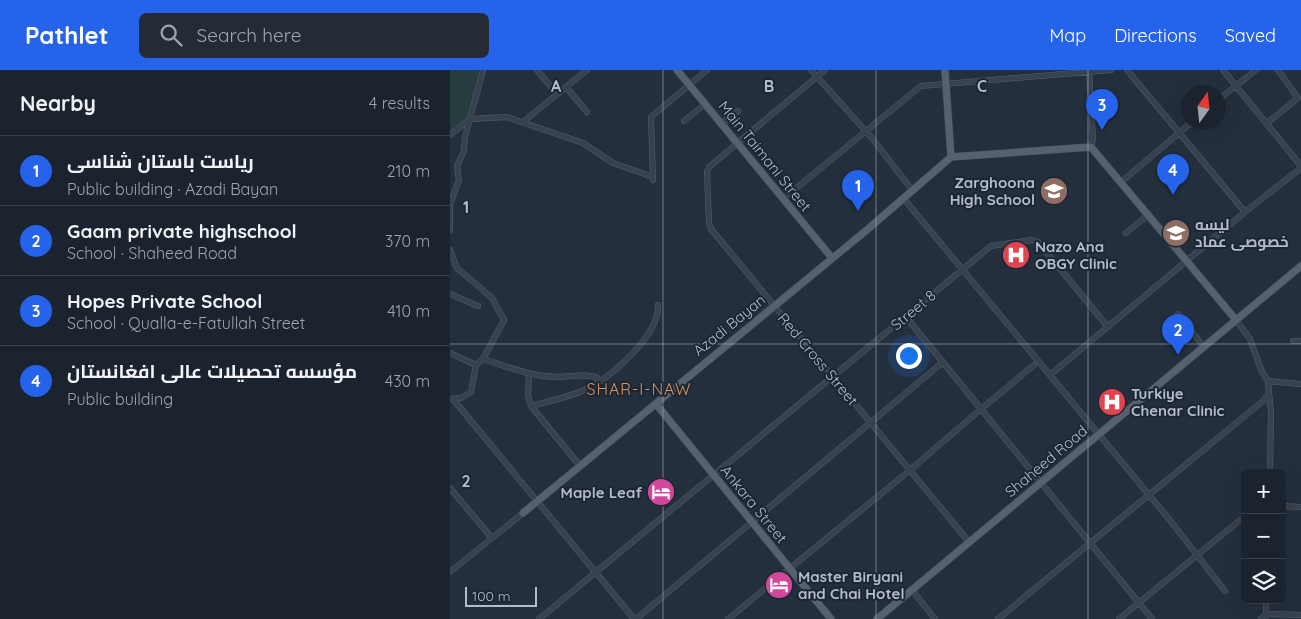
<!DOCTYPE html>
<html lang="en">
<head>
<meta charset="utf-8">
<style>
	:root { --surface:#1b232e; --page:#242b36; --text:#f1f3f6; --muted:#a0a4aa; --line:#39404a; --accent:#2563eb }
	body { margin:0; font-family:Quicksand,Cairo,sans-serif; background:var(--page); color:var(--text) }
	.controls { position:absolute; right:15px; bottom:15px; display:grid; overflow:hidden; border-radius:8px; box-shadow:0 5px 20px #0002 }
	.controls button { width:45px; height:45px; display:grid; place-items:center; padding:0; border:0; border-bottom:1px solid var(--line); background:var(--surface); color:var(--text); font:25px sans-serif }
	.compass { position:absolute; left:731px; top:15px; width:45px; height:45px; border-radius:50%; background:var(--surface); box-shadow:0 5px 20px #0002; rotate:15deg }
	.scale { position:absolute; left:15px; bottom:12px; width:72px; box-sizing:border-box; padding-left:5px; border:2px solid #b4bcc9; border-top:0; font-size:14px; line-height:18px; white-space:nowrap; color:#b4bcc9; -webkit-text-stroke:4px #1d2633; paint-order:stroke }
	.you { position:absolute; left:458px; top:285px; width:18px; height:18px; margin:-12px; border:4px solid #fff; border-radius:50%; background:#1a73e8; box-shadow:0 0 0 8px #1a73e833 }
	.badge { display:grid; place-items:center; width:32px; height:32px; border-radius:50%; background:var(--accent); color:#fff; font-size:16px; font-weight:700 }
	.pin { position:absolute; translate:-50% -41px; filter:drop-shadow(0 1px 2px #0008) }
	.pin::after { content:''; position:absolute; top:26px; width:18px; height:15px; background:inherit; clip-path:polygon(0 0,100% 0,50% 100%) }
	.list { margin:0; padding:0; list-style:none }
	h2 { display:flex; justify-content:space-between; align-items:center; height:65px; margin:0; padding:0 20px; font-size:21px }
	h2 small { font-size:16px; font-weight:400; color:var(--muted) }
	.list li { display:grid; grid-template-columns:32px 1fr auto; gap:15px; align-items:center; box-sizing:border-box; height:70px; padding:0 20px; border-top:1px solid var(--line) }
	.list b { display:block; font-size:19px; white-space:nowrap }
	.list p { margin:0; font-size:16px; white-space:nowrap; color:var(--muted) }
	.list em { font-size:16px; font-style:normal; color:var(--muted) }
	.icon { flex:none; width:28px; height:28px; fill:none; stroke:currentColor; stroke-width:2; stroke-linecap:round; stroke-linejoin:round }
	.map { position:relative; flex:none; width:851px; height:549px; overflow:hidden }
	header { display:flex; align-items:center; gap:30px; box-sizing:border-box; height:70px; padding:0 25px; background:var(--accent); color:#fff }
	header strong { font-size:24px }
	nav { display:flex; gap:28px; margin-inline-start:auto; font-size:18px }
	.search { width:350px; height:45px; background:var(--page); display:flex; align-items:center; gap:12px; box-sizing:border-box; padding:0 18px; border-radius:8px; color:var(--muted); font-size:19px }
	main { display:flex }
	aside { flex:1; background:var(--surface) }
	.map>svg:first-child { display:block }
	.green { fill:#263c3f }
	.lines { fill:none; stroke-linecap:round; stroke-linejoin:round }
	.minor-casing { stroke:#565f6c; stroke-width:6 }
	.major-casing { stroke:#414a57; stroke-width:8 }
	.minor { stroke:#38414e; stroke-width:5 }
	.major { stroke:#56606e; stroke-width:7 }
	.grid { fill:none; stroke:#b4bcc9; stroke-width:1; stroke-opacity:0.55 }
	.labels { text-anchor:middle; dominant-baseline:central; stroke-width:4; stroke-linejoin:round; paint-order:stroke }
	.street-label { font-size:15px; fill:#b4bcc9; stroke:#1d2633 }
	.poi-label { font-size:15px; font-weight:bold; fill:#b4bcc9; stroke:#1d2633; text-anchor:start }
	.neighbourhood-label { font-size:16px; letter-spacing:1px; fill:#d59563; stroke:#1d2633 }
	.grid-label { font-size:16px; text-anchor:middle; font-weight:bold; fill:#b4bcc9; stroke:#1d2633; stroke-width:4; stroke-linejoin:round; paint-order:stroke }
</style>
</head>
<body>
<header>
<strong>Pathlet</strong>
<div class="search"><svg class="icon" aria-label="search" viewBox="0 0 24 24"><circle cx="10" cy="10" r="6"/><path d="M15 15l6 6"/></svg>Search here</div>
<nav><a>Map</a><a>Directions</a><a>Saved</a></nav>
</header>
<main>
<aside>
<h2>Nearby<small>4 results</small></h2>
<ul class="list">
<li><span class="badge">1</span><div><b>ریاست باستان شناسی</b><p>Public building · Azadi Bayan</p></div><em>210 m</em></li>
<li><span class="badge">2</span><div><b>Gaam private highschool</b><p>School · Shaheed Road</p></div><em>370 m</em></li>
<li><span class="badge">3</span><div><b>Hopes Private School</b><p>School · Qualla-e-Fatullah Street</p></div><em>410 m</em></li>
<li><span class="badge">4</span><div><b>مؤسسه تحصیلات عالی افغانستان</b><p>Public building</p></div><em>430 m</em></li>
</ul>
</aside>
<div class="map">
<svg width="851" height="549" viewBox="0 0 851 549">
	<rect width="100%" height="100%" fill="#242f3e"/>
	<path class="green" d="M0,0H31L18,48L0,63Z"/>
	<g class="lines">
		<defs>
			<path id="minor" d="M87,0L107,24
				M361,0L421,67L463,121
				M375,0L259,97L257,102L259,153L261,159L519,472
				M639,0L643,69L641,77
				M677,0L795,142
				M773,0L851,96
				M116,17L137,42
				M768,30L806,0
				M234,51L255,34
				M73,52L137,0
				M817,53L848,28L828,0
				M271,54L288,41
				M0,65L20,49L57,47L133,73L163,93L203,107
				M203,110L201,47L257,0
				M671,112L742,52
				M333,129L471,16L661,0
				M454,129L719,449L775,521
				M0,160V134L9,110L7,96L14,81L15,67L33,0
				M676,163L699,144
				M0,180L7,198L42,228L54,250L33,289L26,295L21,322L11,328L1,329
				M0,224L28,236
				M728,244L754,277
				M456,247L702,549
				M786,250L800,269L812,302L818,311L851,314
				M843,271H851
				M0,283L26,295
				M33,289C58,297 82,307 108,307C119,307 142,302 150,310
				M79,304L78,326L81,336
				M600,305L795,142L851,98
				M819,323L821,341L820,403
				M3,329L184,549
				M531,339L584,295
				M130,396L81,336C100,331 124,326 141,317C164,304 210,264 208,235
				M0,418L42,468
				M832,436L851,437
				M0,502L73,443
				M462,520L485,549
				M816,530V549
				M89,549L541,176L582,170L588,172L658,257
				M186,549L493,292
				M278,549L459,401L531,339
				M548,549L813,331L819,323L818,311
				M669,549L795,446
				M811,549L816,544L851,545"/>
			<path id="major" d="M227,0L382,188
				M495,0L501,87
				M501,87L641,77L786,250
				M206,334L381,549
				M73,443L418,159L501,87
				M427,549L851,196"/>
		</defs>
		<use href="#minor" class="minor-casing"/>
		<use href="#major" class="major-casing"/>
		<use href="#minor" class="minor"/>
		<use href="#major" class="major"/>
	</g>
	<path class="grid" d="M213,0V549M426,0V549M638,0V549M0,274H851"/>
	<defs>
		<symbol id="school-disc" viewBox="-11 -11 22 22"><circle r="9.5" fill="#8d6e63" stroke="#1d2633"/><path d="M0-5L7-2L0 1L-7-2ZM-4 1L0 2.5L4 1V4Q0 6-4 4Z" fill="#fff"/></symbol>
		<symbol id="hospital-disc" viewBox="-11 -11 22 22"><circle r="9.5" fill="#e0444e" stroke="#1d2633"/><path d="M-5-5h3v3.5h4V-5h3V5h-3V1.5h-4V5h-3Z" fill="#fff"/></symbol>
		<symbol id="hotel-disc" viewBox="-11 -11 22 22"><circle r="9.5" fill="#d1479c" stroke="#1d2633"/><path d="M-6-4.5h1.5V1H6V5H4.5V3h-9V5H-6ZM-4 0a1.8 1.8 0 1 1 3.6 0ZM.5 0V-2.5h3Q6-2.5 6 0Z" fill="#fff"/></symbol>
	</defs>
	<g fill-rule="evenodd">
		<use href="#school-disc" x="588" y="105" width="32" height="32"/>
		<use href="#school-disc" x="710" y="147" width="32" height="32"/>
		<use href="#hospital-disc" x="550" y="169" width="32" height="32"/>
		<use href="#hospital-disc" x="646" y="316" width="32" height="32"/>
		<use href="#hotel-disc" x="195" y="406" width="32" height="32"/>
		<use href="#hotel-disc" x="313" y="499" width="32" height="32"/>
	</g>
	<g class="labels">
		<g class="street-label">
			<text transform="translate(315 86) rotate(51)">Main Taimani Street</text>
			<text transform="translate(463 240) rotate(-40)">Street 8</text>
			<text transform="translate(279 255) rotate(-39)">Azadi Bayan</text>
			<text transform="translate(368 289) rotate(50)">Red Cross Street</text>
			<text transform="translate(596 391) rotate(-40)">Shaheed Road</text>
			<text transform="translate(304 434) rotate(51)">Ankara Street</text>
		</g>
		<g class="poi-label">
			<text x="585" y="112" text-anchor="end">Zarghoona<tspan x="585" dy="17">High School</tspan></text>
			<text x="745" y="154">لیسه<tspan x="745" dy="17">خصوصی عماد</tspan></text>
			<text x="585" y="176">Nazo Ana<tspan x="585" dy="17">OBGY Clinic</tspan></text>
			<text x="681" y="323">Turkiye<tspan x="681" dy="17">Chenar Clinic</tspan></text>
			<text x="192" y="422" text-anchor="end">Maple Leaf</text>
			<text x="348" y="506">Master Biryani<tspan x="348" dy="17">and Chai Hotel</tspan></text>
		</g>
		<g class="neighbourhood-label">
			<text x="189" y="319">SHAR-I-NAW</text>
		</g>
	</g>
	<g class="grid-label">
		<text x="106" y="22">A</text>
		<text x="319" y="22">B</text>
		<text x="532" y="22">C</text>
		<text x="16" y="143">1</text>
		<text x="16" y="417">2</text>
	</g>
</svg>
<div class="controls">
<button>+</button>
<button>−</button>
<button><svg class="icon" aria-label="layers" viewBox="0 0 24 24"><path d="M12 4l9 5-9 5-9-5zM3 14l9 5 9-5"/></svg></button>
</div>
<svg class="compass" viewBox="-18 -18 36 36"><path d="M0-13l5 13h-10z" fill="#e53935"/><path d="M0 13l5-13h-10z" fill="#a0a4aa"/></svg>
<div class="scale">100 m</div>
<div class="you"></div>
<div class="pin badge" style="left:408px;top:141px">1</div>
<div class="pin badge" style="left:728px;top:285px">2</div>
<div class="pin badge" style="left:652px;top:60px">3</div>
<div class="pin badge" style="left:723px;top:125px">4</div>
</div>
</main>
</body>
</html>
